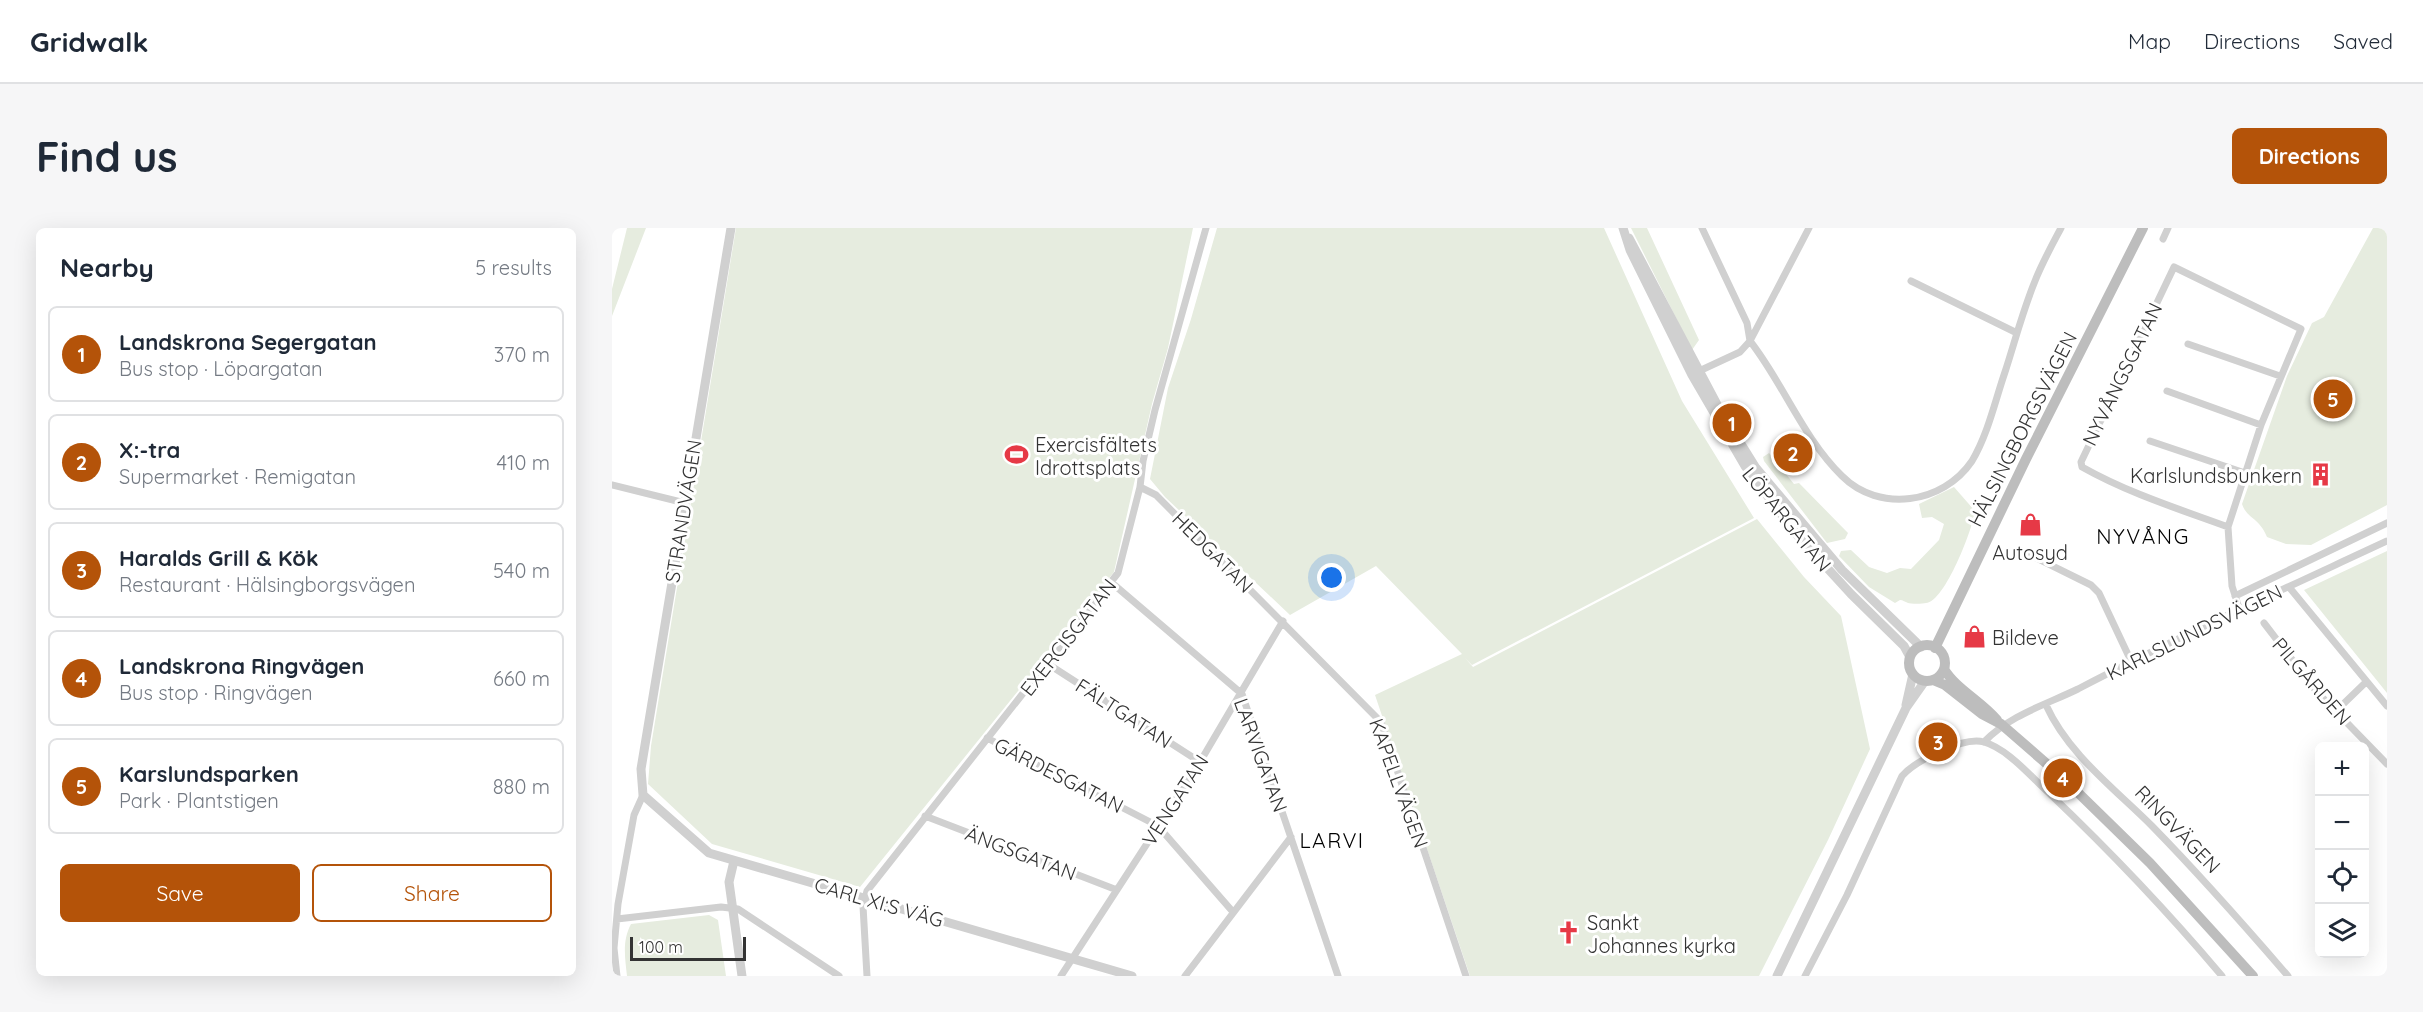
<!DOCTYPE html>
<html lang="en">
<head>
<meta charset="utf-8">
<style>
	:root { --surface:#fff; --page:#f6f6f7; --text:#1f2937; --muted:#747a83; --line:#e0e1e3; --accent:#b45309 }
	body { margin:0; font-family:Quicksand,sans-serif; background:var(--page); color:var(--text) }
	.controls { position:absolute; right:18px; bottom:18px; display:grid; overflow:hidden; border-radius:9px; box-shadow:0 6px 24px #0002 }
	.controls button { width:54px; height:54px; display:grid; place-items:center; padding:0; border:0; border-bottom:2px solid var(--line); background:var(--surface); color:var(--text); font:30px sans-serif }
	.scale { position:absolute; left:18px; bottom:15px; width:116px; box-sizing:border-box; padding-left:6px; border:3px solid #333; border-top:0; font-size:16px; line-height:21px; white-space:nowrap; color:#333; -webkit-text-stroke:4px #fff; paint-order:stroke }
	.you { position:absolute; left:720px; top:350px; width:21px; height:21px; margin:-15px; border:4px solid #fff; border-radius:50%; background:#1a73e8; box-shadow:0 0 0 9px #1a73e833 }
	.badge { display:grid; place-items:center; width:39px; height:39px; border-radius:50%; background:var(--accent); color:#fff; font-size:20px; font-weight:700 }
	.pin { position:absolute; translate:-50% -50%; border:3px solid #fff; box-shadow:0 2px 6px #0006 }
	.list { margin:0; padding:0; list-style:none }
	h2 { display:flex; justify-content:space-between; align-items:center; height:78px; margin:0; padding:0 24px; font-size:26px }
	h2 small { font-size:20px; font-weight:400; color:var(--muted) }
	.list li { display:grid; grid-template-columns:39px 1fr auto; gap:18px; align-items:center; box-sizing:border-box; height:96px; margin:0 12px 12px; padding:0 12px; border:2px solid var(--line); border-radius:9px }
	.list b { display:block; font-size:22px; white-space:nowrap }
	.list p { margin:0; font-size:20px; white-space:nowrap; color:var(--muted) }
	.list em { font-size:20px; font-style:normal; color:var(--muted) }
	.actions { display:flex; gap:12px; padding:18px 24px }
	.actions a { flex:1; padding:14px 0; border:2px solid var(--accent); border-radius:9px; text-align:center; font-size:21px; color:var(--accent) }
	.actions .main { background:var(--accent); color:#fff }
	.icon { flex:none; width:33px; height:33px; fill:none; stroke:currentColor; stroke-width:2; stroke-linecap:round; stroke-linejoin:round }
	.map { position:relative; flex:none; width:1775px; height:748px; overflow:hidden; border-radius:9px }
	header { display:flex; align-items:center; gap:36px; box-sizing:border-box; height:84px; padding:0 30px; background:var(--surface); border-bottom:2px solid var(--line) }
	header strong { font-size:28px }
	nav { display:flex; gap:33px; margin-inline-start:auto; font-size:21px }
	.intro { display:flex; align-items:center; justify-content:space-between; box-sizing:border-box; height:144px; padding:0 36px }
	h1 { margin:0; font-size:42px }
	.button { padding:15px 27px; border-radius:9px; background:var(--accent); color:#fff; font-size:21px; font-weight:700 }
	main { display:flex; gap:36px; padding:0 36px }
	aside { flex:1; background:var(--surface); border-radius:9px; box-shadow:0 6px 24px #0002 }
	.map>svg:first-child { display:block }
	.green { fill:#e6ecdf }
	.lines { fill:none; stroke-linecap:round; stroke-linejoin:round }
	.minor { stroke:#d0d0d0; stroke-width:7 }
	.tertiary { stroke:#d0d0d0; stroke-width:9 }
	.secondary { stroke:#bdbdbd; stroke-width:10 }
	.labels { text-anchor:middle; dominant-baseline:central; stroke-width:6; stroke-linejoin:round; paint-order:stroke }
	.street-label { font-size:20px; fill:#333; stroke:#fff }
	.poi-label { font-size:20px; fill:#333; stroke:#fff; text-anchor:start }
	.neighbourhood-label { font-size:21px; letter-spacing:1.5px; fill:#000; stroke:#fff }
</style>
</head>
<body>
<header>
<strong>Gridwalk</strong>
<nav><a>Map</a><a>Directions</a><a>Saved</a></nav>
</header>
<div class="intro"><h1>Find us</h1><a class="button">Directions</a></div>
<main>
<aside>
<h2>Nearby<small>5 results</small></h2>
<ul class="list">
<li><span class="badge">1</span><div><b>Landskrona Segergatan</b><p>Bus stop · Löpargatan</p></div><em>370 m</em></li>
<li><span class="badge">2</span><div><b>X:-tra</b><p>Supermarket · Remigatan</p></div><em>410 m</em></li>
<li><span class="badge">3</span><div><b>Haralds Grill &amp; Kök</b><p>Restaurant · Hälsingborgsvägen</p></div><em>540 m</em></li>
<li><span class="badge">4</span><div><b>Landskrona Ringvägen</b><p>Bus stop · Ringvägen</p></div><em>660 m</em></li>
<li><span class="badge">5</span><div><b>Karslundsparken</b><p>Park · Plantstigen</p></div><em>880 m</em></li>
</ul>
<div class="actions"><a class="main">Save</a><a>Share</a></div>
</aside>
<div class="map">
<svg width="1775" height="748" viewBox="0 0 1775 748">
	<rect width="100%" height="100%" fill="#fff"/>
	<path class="green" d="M15,0H34L0,88V61Z
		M124,0H581L556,120L540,176L502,344L248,659L100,616L36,556L39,518Z
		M605,0H992L1070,173L1142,290L860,437L853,430L861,439L1145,291L1192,349L1229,388L1258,521L1216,612L1147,748H858L763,467L850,426L764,338L678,387L553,269L538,251L556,160L579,91Z
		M1019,0H1035L1087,112L1080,122Z
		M1761,0H1775V277L1699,317L1674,316L1655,309C1647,289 1635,291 1630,276L1675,148L1700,95L1712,89Z
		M1157,225L1182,256L1187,255L1236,305L1233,311L1215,315L1152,233L1151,229Z
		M1342,259L1363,283C1361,300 1333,374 1314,375C1311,376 1298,376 1296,375C1293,374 1291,372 1288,372L1283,375L1257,359L1227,328L1229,323L1239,322L1257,339L1275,345L1288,340L1299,341L1327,312L1332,296L1320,289L1310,290L1307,276Z
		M1775,323V465L1692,362Z
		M97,687L106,692L114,748H15C13,729 10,713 19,696Z"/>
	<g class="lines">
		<path class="minor" d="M1090,0L1135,95L1138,113C1171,155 1191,210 1230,248C1267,285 1331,276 1360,233C1376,206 1383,173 1393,144C1403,113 1411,82 1423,53C1430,35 1440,17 1449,0
			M1551,11L1556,0
			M1299,53L1405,105
			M1576,116L1668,148
			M1085,144L1128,124L1138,113L1197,0
			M1555,163L1649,197
			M1538,213L1633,245
			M0,257L73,275
			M528,259L544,267L769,494L854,748
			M1616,299C1567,281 1516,265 1470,239L1469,234L1562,39L1689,101L1649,197L1616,299L1620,358L1628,383
			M1408,322L1479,357L1487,365L1519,433
			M500,355L630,466L726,748
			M1677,359L1775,478
			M1623,368L1775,295
			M1652,395L1705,464L1775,536
			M436,436L588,534
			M1434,477C1456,526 1503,561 1540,598C1587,646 1632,697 1676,748
			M1724,483L1753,455
			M375,510L546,598L621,684
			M1372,514C1398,487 1433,477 1466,461C1568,408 1672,361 1775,313
			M313,588L505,662
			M5,691L109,679L126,681L227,748
			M5,748L2,720L6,676L22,587L31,567
			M255,748L251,678L255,663L506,345L528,259L531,233L543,182L594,0
			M449,748L588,534L671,393
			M573,748L679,609
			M1193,748L1235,667L1290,548C1303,533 1352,508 1372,514C1396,521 1418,548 1437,565C1498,623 1556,684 1610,748"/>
		<path class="tertiary" d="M119,0L29,541L31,567L97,625L520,748
			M1011,0L1018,22L1080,147L1133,238L1184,306L1239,366L1292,418L1298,429
			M1017,10L1108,182L1144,240L1230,342L1309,419
			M1294,477L1301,446
			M122,633L117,654L130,748
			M1165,748L1294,480L1313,453"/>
		<path class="secondary" d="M1297 435a18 18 0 1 1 36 0a18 18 0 1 1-36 0Z
			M1323,420L1414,231L1531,0
			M1332,441C1344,461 1369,473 1385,492
			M1321,452L1333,457L1370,486L1389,496L1451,550L1538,635L1641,748"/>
	</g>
	<defs>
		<symbol id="stadium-bare" viewBox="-9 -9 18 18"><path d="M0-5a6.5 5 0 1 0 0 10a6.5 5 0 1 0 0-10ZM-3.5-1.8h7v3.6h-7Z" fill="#e63946" stroke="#fff" stroke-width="2.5" paint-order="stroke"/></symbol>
		<symbol id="building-bare" viewBox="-9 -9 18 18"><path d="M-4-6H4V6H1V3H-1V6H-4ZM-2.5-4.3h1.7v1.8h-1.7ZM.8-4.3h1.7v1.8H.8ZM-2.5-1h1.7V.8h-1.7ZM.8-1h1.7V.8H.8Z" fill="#e63946" stroke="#fff" stroke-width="2.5" paint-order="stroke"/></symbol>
		<symbol id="shop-bare" viewBox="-9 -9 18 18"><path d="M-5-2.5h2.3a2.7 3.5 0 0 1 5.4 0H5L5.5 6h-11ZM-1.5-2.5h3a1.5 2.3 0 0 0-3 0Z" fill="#e63946" stroke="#fff" stroke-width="2.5" paint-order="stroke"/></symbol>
		<symbol id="church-bare" viewBox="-9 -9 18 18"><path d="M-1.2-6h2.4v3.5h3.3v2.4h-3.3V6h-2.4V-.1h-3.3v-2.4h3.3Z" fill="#e63946" stroke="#fff" stroke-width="2.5" paint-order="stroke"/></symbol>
	</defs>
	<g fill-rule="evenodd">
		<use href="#stadium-bare" x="388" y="210" width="33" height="33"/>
		<use href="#building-bare" x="1692" y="230" width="33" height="33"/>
		<use href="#shop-bare" x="1402" y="280" width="33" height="33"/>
		<use href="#shop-bare" x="1346" y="392" width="33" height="33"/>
		<use href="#church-bare" x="940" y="688" width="33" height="33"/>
	</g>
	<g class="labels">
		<g class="street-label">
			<text transform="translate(1510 146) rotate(-64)">NYVÅNGSGATAN</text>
			<text transform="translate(1410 201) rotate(-63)">HÄLSINGBORGSVÄGEN</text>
			<text transform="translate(71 283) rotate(-81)">STRANDVÄGEN</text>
			<text transform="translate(1175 291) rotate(51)">LÖPARGATAN</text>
			<text transform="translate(601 324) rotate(45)">HEDGATAN</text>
			<text transform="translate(1582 404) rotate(-26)">KARLSLUNDSVÄGEN</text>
			<text transform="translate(456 409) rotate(-52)">EXERCISGATAN</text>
			<text transform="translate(1700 453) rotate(49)">PILGÅRDEN</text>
			<text transform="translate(512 485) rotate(33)">FÄLTGATAN</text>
			<text transform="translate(649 527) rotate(70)">LARVIGATAN</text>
			<text transform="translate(447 547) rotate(27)">GÄRDESGATAN</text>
			<text transform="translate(787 555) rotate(70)">KAPELLVÄGEN</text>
			<text transform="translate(563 572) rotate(-57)">VENGATAN</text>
			<text transform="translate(1566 601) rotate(46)">RINGVÄGEN</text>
			<text transform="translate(409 625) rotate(21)">ÄNGSGATAN</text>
			<text transform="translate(267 674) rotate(16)">CARL XI:S VÄG</text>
		</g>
		<g class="poi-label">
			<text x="423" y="216">Exercisfältets<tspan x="423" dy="23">Idrottsplats</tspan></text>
			<text x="1690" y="247" text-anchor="end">Karlslundsbunkern</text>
			<text x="1418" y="324" text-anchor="middle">Autosyd</text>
			<text x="1380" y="409">Bildeve</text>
			<text x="975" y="694">Sankt<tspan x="975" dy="23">Johannes kyrka</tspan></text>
		</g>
		<g class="neighbourhood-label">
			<text x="1531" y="308">NYVÅNG</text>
			<text x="720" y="612">LARVI</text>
		</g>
	</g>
</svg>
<div class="controls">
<button>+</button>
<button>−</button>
<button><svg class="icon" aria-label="locate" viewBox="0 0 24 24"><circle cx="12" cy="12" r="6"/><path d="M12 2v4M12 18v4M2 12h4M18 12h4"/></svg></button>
<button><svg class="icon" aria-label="layers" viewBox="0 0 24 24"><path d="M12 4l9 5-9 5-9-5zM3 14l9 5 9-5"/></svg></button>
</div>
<div class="scale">100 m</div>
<div class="you"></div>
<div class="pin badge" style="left:1120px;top:195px">1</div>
<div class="pin badge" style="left:1181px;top:225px">2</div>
<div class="pin badge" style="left:1326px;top:514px">3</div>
<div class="pin badge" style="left:1451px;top:550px">4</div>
<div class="pin badge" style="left:1721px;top:171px">5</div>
</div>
</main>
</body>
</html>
